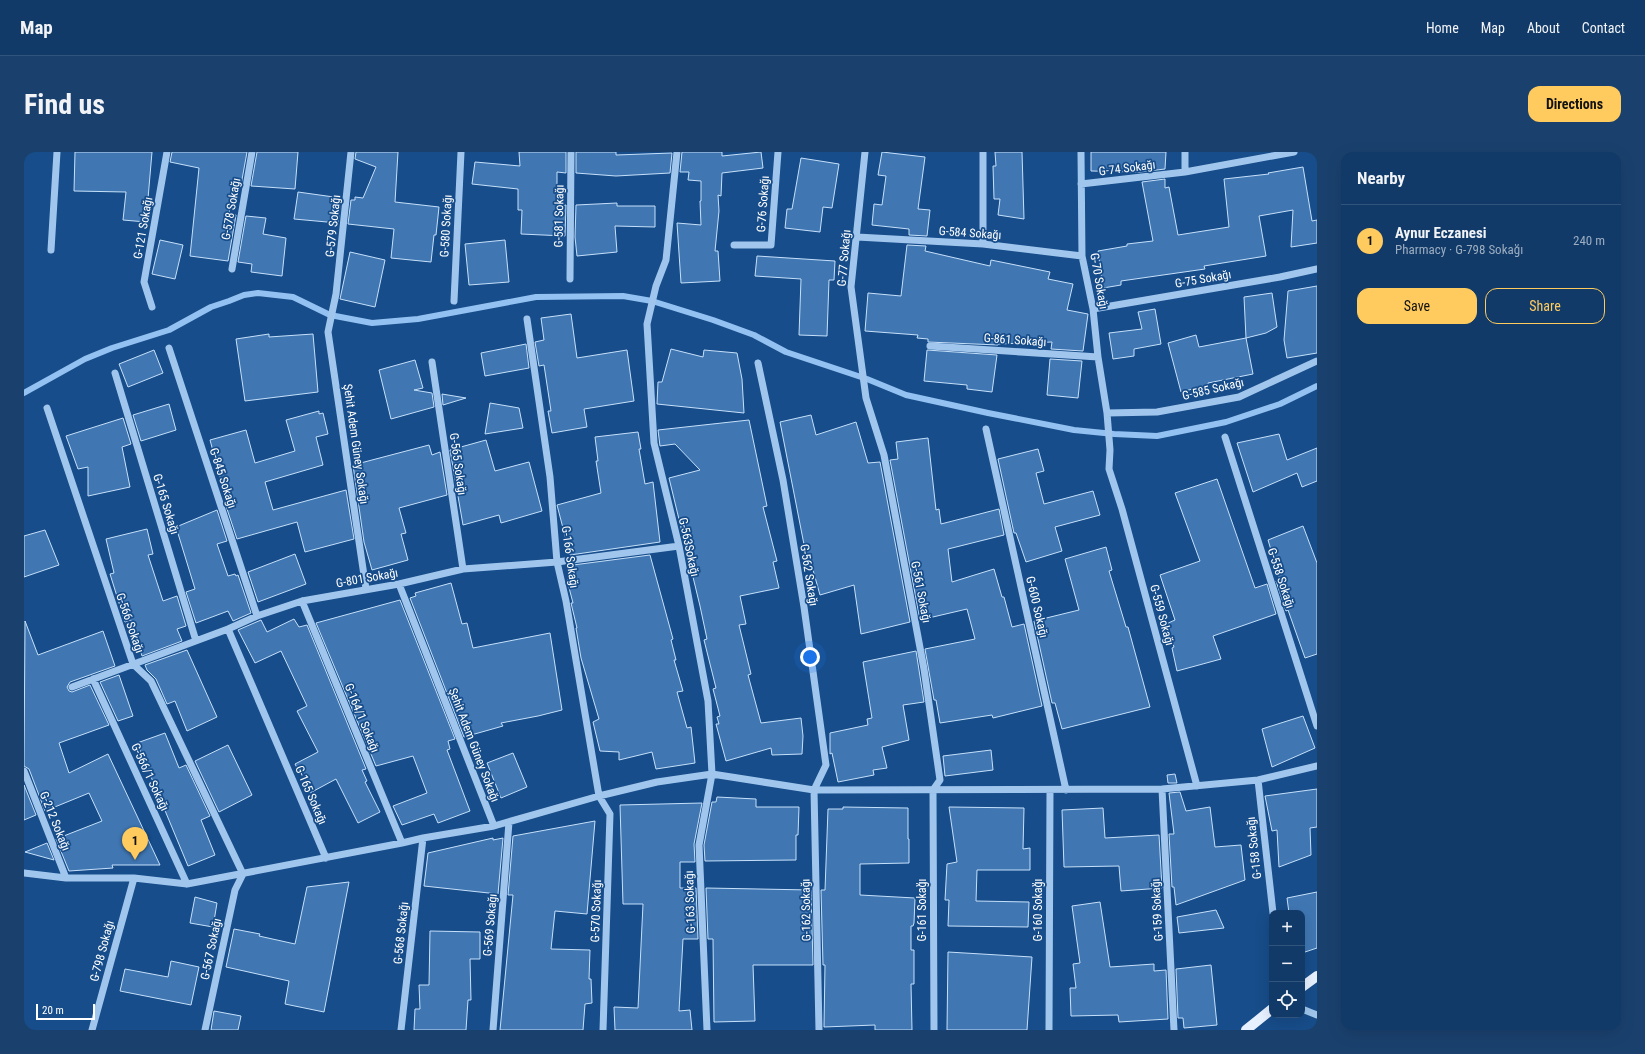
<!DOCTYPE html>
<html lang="en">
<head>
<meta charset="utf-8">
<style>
	:root { --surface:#113a68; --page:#1a416e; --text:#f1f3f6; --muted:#9cadc0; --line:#30547c; --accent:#ffcb5e }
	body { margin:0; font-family:"Roboto Condensed",sans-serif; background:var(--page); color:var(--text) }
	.controls { position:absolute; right:12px; bottom:12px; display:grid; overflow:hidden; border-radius:8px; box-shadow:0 4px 16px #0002 }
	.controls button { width:36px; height:36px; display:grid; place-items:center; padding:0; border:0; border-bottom:1px solid var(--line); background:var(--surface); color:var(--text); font:20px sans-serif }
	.scale { position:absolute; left:12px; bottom:10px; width:59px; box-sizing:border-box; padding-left:4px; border:2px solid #fff; border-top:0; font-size:11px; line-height:14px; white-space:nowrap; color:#fff; -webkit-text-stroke:3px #174d8a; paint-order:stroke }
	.you { position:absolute; left:786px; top:505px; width:14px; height:14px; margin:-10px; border:3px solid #fff; border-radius:50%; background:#1a73e8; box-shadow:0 0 0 6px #1a73e833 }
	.badge { display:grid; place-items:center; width:26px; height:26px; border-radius:50%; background:var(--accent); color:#111; font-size:13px; font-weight:700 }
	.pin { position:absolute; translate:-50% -33px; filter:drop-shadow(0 1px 2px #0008) }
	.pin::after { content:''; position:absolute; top:21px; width:14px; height:12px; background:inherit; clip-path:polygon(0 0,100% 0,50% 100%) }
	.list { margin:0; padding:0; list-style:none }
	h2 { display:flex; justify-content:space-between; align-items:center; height:52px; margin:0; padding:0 16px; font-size:17px }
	h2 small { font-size:13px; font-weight:400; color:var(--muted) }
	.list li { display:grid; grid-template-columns:26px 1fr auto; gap:12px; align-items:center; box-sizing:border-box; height:72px; padding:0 16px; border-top:1px solid var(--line) }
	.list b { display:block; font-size:15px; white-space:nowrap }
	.list p { margin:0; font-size:13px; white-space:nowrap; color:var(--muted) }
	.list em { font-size:13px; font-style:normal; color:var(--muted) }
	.actions { display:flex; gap:8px; padding:12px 16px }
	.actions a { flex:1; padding:9px 0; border:1px solid var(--accent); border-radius:12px; text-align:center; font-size:14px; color:var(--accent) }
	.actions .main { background:var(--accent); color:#111 }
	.icon { flex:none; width:22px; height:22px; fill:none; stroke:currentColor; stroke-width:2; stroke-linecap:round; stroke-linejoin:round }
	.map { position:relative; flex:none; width:1293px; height:878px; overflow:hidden; border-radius:12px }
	header { display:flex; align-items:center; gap:24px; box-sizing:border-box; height:56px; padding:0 20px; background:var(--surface); border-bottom:1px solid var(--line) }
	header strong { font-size:19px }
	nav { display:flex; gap:22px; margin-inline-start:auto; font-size:14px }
	.intro { display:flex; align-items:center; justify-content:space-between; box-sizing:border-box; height:96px; padding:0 24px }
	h1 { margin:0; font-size:28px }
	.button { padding:10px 18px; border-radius:12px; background:var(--accent); color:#111; font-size:14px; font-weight:700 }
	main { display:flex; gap:24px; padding:0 24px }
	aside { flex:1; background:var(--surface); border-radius:12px; box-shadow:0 4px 16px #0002 }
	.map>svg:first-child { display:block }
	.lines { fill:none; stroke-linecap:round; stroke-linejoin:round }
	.stream { stroke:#93c1f1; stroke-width:6 }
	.building { fill:#4077b3; stroke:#c6e0fa }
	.minor { stroke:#a0c6ee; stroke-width:7 }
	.major { stroke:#e8f1ff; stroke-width:10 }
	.labels { text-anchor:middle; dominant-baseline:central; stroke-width:3.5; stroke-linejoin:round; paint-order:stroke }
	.street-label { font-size:12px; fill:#fff; stroke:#174d8a }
</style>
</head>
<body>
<header>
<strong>Map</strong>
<nav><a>Home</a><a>Map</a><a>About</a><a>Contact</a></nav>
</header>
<div class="intro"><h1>Find us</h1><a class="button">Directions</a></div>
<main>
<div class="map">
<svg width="1293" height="878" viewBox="0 0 1293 878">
	<rect width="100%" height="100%" fill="#174d8a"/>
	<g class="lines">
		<path class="stream" d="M0,241L61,207L88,196L145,178L187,155L205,149L220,143L234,141L269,145L306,163L348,171L394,167L512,145L599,144L628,149L689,168L730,183L762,200L843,227L882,243L964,261L1050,278L1090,282L1133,284L1202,270L1256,252L1293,234"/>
	</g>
	<path class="building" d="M51,0H128L122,70L99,68L102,40L50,39Z
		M148,0H223L217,33L209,32L205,62L212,63L204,109L166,104L175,16L146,10Z
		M233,0H274L271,37L227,34Z
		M332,0H374L371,50L415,55L412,83H410L407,110L367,106L370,77L324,72L327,48H331V45L339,46L352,15L331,7Z
		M495,0H542V21L533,20V54L542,53L541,84L497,82L498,58H494V37L448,32L451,10L496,14Z
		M552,0H592V3L648,1L646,21L592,24L552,21Z
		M658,0H698V4L737,0L739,16L698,21L697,44L694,43L695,59L691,99H694L696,129L657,131L653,71L677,73L676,49H677V29L664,28L665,20H656Z
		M858,0L901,5L894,57L906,58L903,84L885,83V77L848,73L850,52L858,53L862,24L854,23Z
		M971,0H998L1000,67L974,63L976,47H970L969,14H972Z
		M1067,0H1142L1141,17L1116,20L1067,19Z
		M777,6L815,12L808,56L799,55L796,80L761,76L763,57H768Z
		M1279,15L1288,69L1293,68V91L1267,95L1269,58L1235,64L1242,104L1180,114L1181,117L1097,129V133L1079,136L1074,99L1103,94V92L1129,89L1118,30L1141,27V36L1145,35L1154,83L1205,75L1200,27L1245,22L1244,21Z
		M274,40L317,46L314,71L270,67Z
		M593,51V54H631V75L591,74L593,100L553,104L551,85L552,53Z
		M222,64L242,66L239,82L262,86L258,124L227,120L228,112L214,110Z
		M136,88L159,93L151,127L128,122Z
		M481,88L485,130L445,133L441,92Z
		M883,93L902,94L901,99L966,114L967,108L1026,120L1024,127L1049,132L1043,158L1064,162L1059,199L1027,197L1028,190L974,192V193L904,190V187L893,186L894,183L841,179L844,141L877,144Z
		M326,100L361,108L351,155L316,147Z
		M733,104L811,109L810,128H805L803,184L775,183L777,127L731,124Z
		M1293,134V201L1263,206L1260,188L1264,139Z
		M1248,141L1253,175L1242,181L1222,186L1220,145Z
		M1131,157L1137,192L1110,197V204L1089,207L1085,181L1118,177L1114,160Z
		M547,162L553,206L603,198L610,249L560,257L563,275L528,281L524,259H527L520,213L515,214L511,190L520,188L517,166Z
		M245,182V185L289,182L294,240L221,249L212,187Z
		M1172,183L1175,195L1222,186L1229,222L1184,231V233L1157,240L1144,191Z
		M502,192L505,216L461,224L457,201Z
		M647,197L679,205L680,198L713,201L718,227L720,261L633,252L634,230H638Z
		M130,198L139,221L104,235L95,212Z
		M903,198L973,203L968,240L943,237V233L900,229Z
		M1026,207L1058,209L1054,246L1023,243Z
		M391,208L399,236L390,238L408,241L410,255L367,267L355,218Z
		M418,242L442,246L419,253Z
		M466,251L495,256L499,276L461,282Z
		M145,252L152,278L117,289L109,263Z
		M295,259V262L299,261L304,282L292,285L299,313L241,330L249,358L322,338L330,387L281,400L273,370L213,387L202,354H204L186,288L222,278L231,311L271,299L262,268Z
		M787,263L792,283L832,270L844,311L856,310L886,470L837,482L830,433L796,443L789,418H785L756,270Z
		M99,266L107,292L98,295L106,335L64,344V315L54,317L42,284Z
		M725,268L743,354L739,355L753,409L749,410L755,436L716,444L722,472L715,473L727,522L724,523L737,571L777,566L779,584L778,602L748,603L747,596L702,609L692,572H695L693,565L696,564L689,537L692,536L680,488L683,487L676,454L645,326L676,318L651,292L636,294L634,278Z
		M614,280L617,297H615L621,332L629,330L636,390L546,403L533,353L577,341L572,309H574L571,285Z
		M1255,282L1263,308L1293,296V329L1278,335L1273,321L1229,340L1213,291Z
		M904,286L912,358L915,357L917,372L975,357L980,383L924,397L928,430L970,417L978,445H980L988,475L1000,472L1018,554L969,566L968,563L916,571L912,548H910L901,497L951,487L943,457L896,468L866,308L874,307L872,290Z
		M462,288L471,319L505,310L518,359L477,371L475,363L439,373L426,298Z
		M405,293L408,303L416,300L423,343L375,356L382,381L377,382L384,408L348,418L340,390L329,313Z
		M1014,297L1020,319L1012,321L1020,352L1069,339L1076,363L1031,375L1038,399L1002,410L992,381H990L974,307Z
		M1193,327L1231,436L1243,432L1252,462L1189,484L1197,507L1153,519L1148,496L1150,495L1142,472L1151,468L1136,423L1176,409L1151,341Z
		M193,358L203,389L193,392L204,424L211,422L212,424L214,423L227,461L209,469L204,459L172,471L162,440L171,437L152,375Z
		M1279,374L1293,411V502L1281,506L1264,458L1262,459L1252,429L1256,428L1244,388Z
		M123,377L129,402L124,403L139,449L153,444L162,474L153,477L158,489L118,504L107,468L101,470L86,422L90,421L82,387Z
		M21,378L35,413L0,425V384Z
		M1082,395L1088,418L1085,419L1102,475H1104L1126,555L1038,577L1031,551H1028L1010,469L1055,458L1041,407Z
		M271,402L282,432L234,450L224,420Z
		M626,403L649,487L647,488L652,508H650L659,539L653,540L663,576L667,575L671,611L632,617L628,600L595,608V600L576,599L569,570L575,567L557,506L552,476H553L547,451H549L543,428L552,425L549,413Z
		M427,431L438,472L443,471L449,496L526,481L538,558L514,564L477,571L479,574L440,585L386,446L392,444L391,441Z
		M376,448L431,587L424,589L426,597L423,598L446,659L414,671L410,662L378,673L369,654L403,641L389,604L352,614L292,471Z
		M270,467L275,475L283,473L342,617L338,618L343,629L341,630L356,660L334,671L312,627L286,641L271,612L294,600L273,559L283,554L257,499L231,511L214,478L237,468L243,480Z
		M1,469L14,503L79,479L91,514L46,530L43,535L45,539L48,540L66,533L85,573L35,591L45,621L84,602L136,713H88L89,716L45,719L32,687L78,669L65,641L21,659L5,617L0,614Z
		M163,498L193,565L163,579L151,549L143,552L132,527L123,518L121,513Z
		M892,499L900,550L879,553L885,588L858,595L863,616L849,618L850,623L814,630L808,601L806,602V581L844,573L843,567L848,566L839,510Z
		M95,523L109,564L94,569L76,530Z
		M1279,564L1291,596L1248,615L1238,577Z
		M141,581L155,616L162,613L186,664L177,668L191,703L164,714L113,591Z
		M204,593L228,643L195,660L171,609Z
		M967,598L969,618L921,624L919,604Z
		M489,601L503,635L477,646L463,611Z
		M1151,622L1153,631H1144L1143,623Z
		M0,633L12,663L0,668Z
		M1293,637V675L1286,676L1287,703L1255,715L1253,678L1248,679L1241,644Z
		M1156,640L1162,659L1186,655L1191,695L1217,693L1221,728L1152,753L1150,735H1148L1145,682H1150L1145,641Z
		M693,645L732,647V655H775L774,683H772V708L681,709L680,693L688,650H692Z
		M678,651L670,692L671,710H656V736H672L674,787H659L655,859L666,858L668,878H591L590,855L614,856L619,752H599L596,653Z
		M819,655L884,656V687H885V711L836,712V743L891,746L890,771L889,774H887V798H890V832H887L888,878H851V873L800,875L801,813H799L797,738H801L804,657H819Z
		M925,655L1000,656L999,697L1006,696V718H953L952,749L1005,750L1004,775L924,774L925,748H921L923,712L933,710Z
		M1079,656L1081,686L1135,683L1138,736L1097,739L1095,714L1040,715L1038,658Z
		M571,669L563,762L531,759L527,797L566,798L565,827H567L568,851L561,852L559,878H476L489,743H484L489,684Z
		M469,686V688L479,686L474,742L400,734L404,701Z
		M23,691L30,708L1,700Z
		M325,730L300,860L261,852L265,829L202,815L210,777L236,782L235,784L271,792L283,735Z
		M682,736L787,738L789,813H729L731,869L690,870L689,787H684Z
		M1293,740V796L1278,801V761H1265L1263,746Z
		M171,745L193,751L189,775L166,771Z
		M1076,750L1086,815L1130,812V819L1142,818L1144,867L1095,870L1094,863L1047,864L1046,836H1052L1049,812L1056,811L1048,754Z
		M1192,758L1200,776L1155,781L1153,765Z
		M406,779L456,780V807H446L447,848H444L442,878H390L391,857H396L395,833H405Z
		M924,800L1008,805L1003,878H923Z
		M147,809L175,815L167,853L96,839L101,817L144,825Z
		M1187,813L1193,873L1160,876L1159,866H1154L1152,817Z
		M190,859L217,864L214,878H187Z"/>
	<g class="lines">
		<path class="minor" d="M327,0L312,142L304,180L342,437
			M653,0L642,108L632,134L623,172L630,291L655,394L684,549L688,622L675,693L683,878
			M841,0L827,135L842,246L860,303L900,517L916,628L909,638L910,878
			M959,0V92
			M1057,0L1058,104L1069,157L1074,205L1083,261L1086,298L1085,317L1098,357L1173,634
			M1161,0V20
			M1057,32L1161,20L1270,0
			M833,85L959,92L1058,104
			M710,93H747L754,0
			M27,98L33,0
			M208,117L228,0
			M546,127L547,0
			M430,149L437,0
			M128,155L120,130L143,0
			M1069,157L1256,125L1293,117
			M503,167L526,325L533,410L542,449L575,644L586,662L579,878
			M906,194L1074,205
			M145,196L233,464
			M408,210L439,417
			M734,211L759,328L780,455L802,613L790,638L795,878
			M91,221L172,489
			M23,256L109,512L127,529L219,722L211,738L181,878
			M1083,261L1133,260L1215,245L1293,209
			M962,277L1042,638
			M1201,285L1293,574
			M375,432L470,674
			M278,449L378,691
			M204,477L302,706
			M69,527L163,732
			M48,535L204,477L233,464L278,449L375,432L439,417L533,410L655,394
			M0,619L42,726
			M1234,628L1249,761
			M1138,637L1150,878
			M0,721L42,726H110L163,732L378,691L399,686L470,674L575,644L633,630L688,622L790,638L1138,637L1234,628L1293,614
			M1278,857L1293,863
			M68,878L110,726
			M377,878L399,686
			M469,878L485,670
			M1025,878L1026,638"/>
		<path class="major" d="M1278,835L1293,824
			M1222,878L1248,857"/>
	</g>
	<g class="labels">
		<g class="street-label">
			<text transform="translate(1103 16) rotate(-7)">G-74 Sokağı</text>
			<text transform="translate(739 52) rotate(-86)">G-76 Sokağı</text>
			<text transform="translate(207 57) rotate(-80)">G-578 Sokağı</text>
			<text transform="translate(535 64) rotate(-89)">G-581 Sokağı</text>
			<text transform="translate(309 74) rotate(-84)">G-579 Sokağı</text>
			<text transform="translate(422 74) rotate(-87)">G-580 Sokağı</text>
			<text transform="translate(119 76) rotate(-80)">G-121 Sokağı</text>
			<text transform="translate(946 81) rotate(4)">G-584 Sokağı</text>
			<text transform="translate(820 106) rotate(-85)">G-77 Sokağı</text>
			<text transform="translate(1179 127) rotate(-10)">G-75 Sokağı</text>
			<text transform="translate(1075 129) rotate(80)">G-70 Sokağı</text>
			<text transform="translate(991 188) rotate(4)">G-861 Sokağı</text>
			<text transform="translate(1189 237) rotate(-13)">G-585 Sokağı</text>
			<text transform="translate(332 292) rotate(82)">Şehit Adem Güney Sokağı</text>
			<text transform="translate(434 312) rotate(82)">G-565 Sokağı</text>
			<text transform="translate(199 326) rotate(72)">G-845 Sokağı</text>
			<text transform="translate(142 352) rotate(73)">G-165 Sokağı</text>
			<text transform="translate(665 395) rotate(78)">G-563Sokağı</text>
			<text transform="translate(546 405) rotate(82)">G-166 Sokağı</text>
			<text transform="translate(785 423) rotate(81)">G-562 Sokağı</text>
			<text transform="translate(343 426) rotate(-10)">G-801 Sokağı</text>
			<text transform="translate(1257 426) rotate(72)">G-558 Sokağı</text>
			<text transform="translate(897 440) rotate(79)">G-561 Sokağı</text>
			<text transform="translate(1013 455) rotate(77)">G-600 Sokağı</text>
			<text transform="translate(1138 463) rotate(75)">G-559 Sokağı</text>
			<text transform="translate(106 471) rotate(71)">G-566 Sokağı</text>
			<text transform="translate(338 566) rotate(68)">G-164/1 Sokağı</text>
			<text transform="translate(450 593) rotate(69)">Şehit Adem Güney Sokağı</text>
			<text transform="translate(126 625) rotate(65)">G-566/1 Sokağı</text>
			<text transform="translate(287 643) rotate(67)">G-165 Sokağı</text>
			<text transform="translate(31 669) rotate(68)">G-212 Sokağı</text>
			<text transform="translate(1230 696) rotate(-96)">G-158 Sokağı</text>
			<text transform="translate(666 750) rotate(-92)">G-163 Sokağı</text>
			<text transform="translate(782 758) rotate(-91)">G-162 Sokağı</text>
			<text transform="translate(898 758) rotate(-90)">G-161 Sokağı</text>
			<text transform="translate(1014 758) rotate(-90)">G-160 Sokağı</text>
			<text transform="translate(1133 758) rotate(-93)">G-159 Sokağı</text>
			<text transform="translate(572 759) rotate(-88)">G-570 Sokağı</text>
			<text transform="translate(466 773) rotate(-85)">G-569 Sokağı</text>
			<text transform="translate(377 781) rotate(-84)">G-568 Sokağı</text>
			<text transform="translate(187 797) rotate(-78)">G-567 Sokağı</text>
			<text transform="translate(78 799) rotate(-75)">G-798 Sokağı</text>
		</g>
	</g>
</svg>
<div class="controls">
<button>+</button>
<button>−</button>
<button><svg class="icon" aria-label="locate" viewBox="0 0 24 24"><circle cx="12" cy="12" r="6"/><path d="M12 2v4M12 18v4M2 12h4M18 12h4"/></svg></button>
</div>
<div class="scale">20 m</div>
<div class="you"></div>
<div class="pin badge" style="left:111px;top:708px">1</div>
</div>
<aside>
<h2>Nearby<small></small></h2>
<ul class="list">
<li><span class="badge">1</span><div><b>Aynur Eczanesi</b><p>Pharmacy · G-798 Sokağı</p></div><em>240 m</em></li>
</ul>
<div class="actions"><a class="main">Save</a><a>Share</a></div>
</aside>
</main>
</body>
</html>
